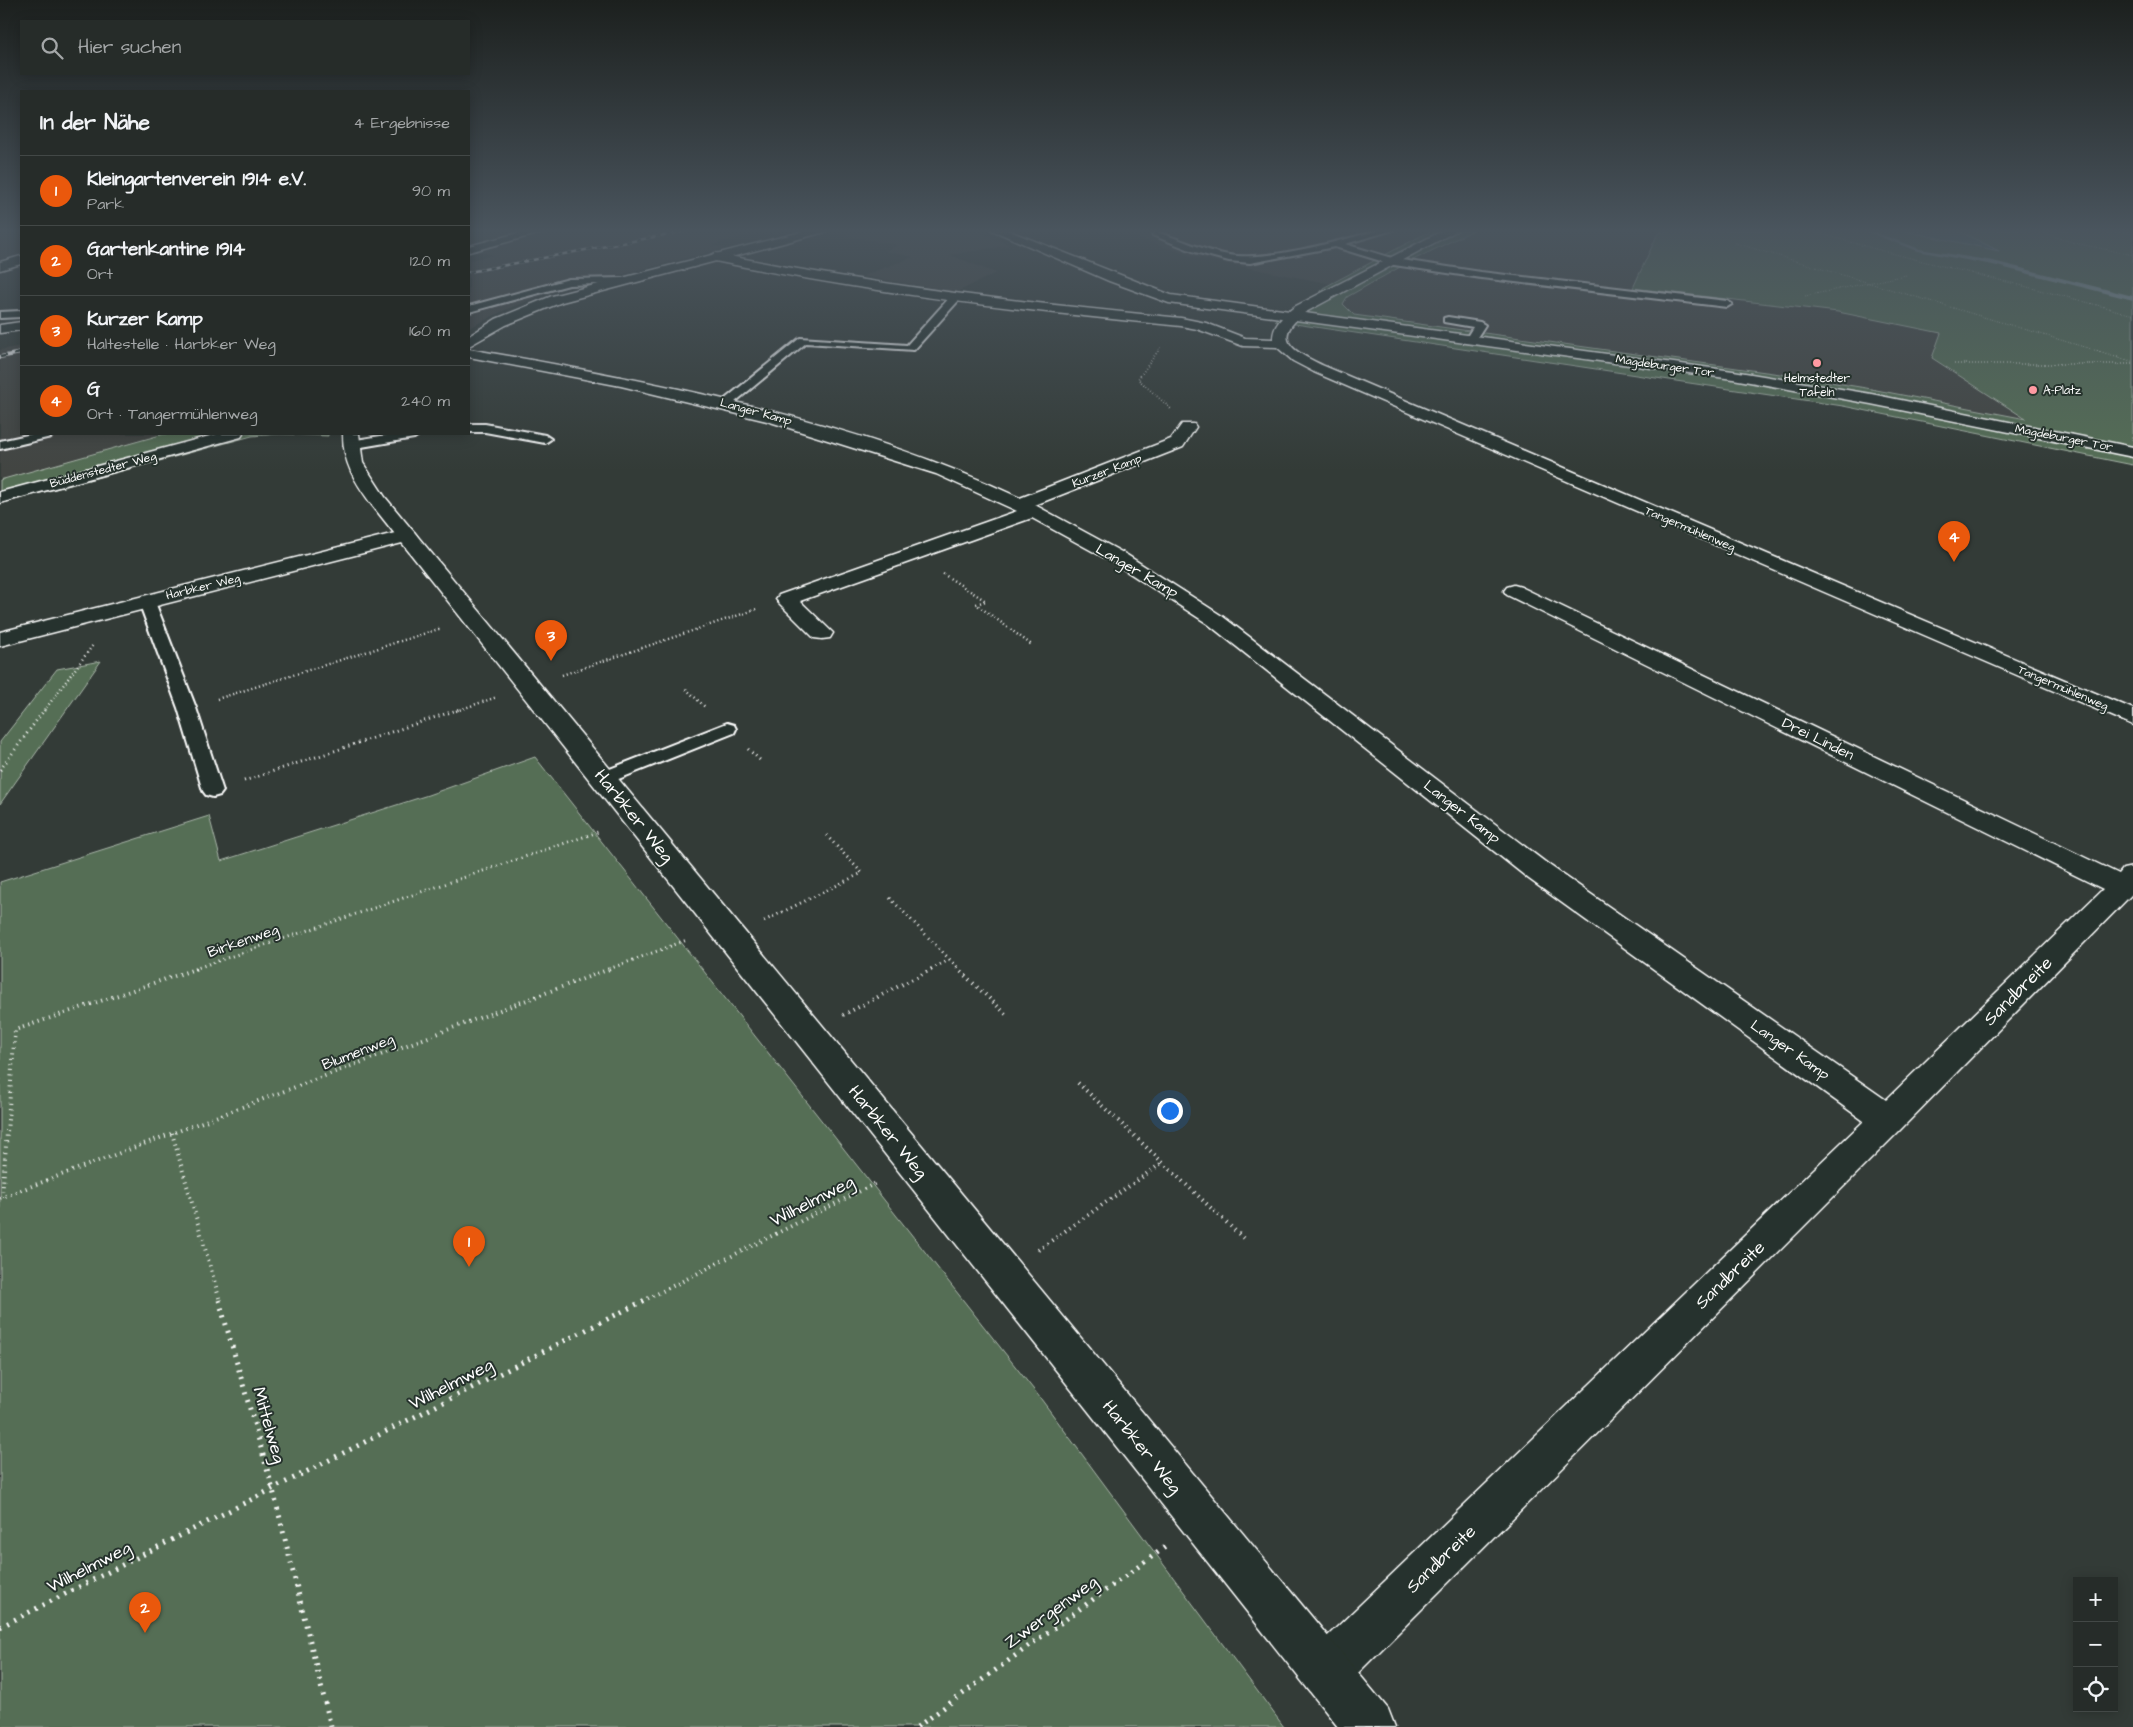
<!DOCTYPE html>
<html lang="de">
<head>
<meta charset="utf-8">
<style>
	:root { --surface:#262c29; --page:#2e3431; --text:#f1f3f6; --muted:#a4a7a8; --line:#424846; --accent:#ea580c }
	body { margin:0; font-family:"Architects Daughter",sans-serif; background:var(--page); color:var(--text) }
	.controls { position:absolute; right:15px; bottom:15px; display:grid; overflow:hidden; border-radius:0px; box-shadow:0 2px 12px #0003 }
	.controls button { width:45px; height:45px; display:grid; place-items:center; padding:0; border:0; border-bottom:1px solid var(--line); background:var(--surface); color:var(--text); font:25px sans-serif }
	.you { position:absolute; left:1169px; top:1110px; width:18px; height:18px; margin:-12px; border:4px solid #fff; border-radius:50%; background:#1a73e8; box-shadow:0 0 0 8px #1a73e833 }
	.badge { display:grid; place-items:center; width:32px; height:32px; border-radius:50%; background:var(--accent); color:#fff; font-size:16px; font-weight:700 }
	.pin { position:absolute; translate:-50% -41px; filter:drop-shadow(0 1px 2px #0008) }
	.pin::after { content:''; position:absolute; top:26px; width:18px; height:15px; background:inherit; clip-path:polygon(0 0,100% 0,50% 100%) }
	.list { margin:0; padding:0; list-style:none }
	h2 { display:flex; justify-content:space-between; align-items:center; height:65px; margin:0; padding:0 20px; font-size:21px }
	h2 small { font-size:16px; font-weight:400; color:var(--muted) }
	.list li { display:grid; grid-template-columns:32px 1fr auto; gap:15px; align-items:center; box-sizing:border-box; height:70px; padding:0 20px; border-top:1px solid var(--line) }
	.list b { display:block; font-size:19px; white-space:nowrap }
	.list p { margin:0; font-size:16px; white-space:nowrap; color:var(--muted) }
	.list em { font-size:16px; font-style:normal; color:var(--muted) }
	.icon { flex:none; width:28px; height:28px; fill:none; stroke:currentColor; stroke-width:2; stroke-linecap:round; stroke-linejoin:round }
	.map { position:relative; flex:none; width:2133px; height:1727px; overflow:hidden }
	.search { position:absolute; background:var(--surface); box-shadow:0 2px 12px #0003; left:20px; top:20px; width:450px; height:55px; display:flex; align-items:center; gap:12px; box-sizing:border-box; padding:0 18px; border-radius:0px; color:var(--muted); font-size:19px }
	.panel { position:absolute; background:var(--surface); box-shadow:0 2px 12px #0003; left:20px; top:90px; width:450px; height:345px; border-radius:0px }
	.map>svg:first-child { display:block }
	.built { fill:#424543 }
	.green { fill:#546e54; stroke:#aab6aa }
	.water { fill:#48686e; stroke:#91a4a8 }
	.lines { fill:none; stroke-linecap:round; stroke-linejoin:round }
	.stream { fill:#91a4a8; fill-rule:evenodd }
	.lane-casing { stroke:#fff; stroke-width:4 }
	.street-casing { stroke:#fff; stroke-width:3 }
	.secondary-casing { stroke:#fff; stroke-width:3 }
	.path-far5 { stroke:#fff; stroke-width:1; stroke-dasharray:0.5 2; stroke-linecap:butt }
	.path-far4 { stroke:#fff; stroke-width:2; stroke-dasharray:0.5 2.5; stroke-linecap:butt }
	.path-far3 { stroke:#fff; stroke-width:2.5; stroke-dasharray:1 3; stroke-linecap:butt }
	.path-far2 { stroke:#fff; stroke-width:3; stroke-dasharray:1 4; stroke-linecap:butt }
	.path-far1 { stroke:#fff; stroke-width:4; stroke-dasharray:1 4.5; stroke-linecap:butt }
	.path { stroke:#fff; stroke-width:5; stroke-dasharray:2 6; stroke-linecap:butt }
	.lane { fill:#26332d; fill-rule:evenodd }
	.street { fill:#26332d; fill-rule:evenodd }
	.secondary { fill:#26332d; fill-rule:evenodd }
	.rail-far1-casing { stroke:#fff; stroke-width:2.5 }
	.rail-casing { stroke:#fff; stroke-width:4 }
	.rail-far1 { stroke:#26332d; stroke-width:2; stroke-dasharray:5; stroke-linecap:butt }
	.rail { stroke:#26332d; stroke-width:2.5; stroke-dasharray:7; stroke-linecap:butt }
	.poi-dot { fill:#ff9aa2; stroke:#26332d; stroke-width:2 }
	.labels { text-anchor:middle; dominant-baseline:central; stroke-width:4; stroke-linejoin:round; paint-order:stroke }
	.far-street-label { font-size:12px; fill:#fff; stroke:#26332d }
	.far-poi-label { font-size:12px; fill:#fff; stroke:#26332d }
	.street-label { font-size:15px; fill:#fff; stroke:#26332d }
	.near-street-label { font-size:18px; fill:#fff; stroke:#26332d }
</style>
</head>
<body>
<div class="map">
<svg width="2133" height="1727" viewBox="0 0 2133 1727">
	<rect width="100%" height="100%" fill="#333b37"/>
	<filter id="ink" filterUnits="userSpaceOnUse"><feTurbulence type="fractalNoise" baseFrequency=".02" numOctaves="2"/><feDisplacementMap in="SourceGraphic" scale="10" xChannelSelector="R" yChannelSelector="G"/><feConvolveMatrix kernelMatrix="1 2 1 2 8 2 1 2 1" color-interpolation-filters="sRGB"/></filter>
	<g filter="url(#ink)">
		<path class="built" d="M0,230H21V254L0,260Z
			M469,230H769L711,245L726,248L546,294L507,309L469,328V260L494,255L469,250Z
			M849,230H977L1010,245L950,255L996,273L957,292L862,276L913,257L885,251L898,245L835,234Z
			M1115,230H1432L1332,284L1197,258Z
			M1474,230H1675L1658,234L1633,288L1838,312L1941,333L1932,358L2028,420L1866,388L1780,374L1354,315L1343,304L1347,297L1409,262Z
			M21,346V434H164L0,480V350Z"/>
		<path class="green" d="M1432,230H1474L1409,262L1347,297L1343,304L1354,315L1780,374L1866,388L2026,419L1932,358L1941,333L1838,312L1633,288L1658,233L1675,230H2133V465L1843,406L1275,321L1285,312L1320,293L1323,288Z
			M164,434H328V436L280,434L252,436L0,504V480Z
			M101,661L0,804V742L57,669Z
			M535,757L1041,1399L1284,1727H0V882L209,816L221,861L428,795Z"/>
		<path class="water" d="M1900,230H1957L1999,251Z"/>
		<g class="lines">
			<path class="stream" d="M1862,230H1869L1920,249L1993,261L2133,296V300L1993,265L1917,251Z"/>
			<defs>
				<path id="lane" d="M1380,230H1393L1345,244L1395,259L1481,272L1727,301L1732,304L1727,307L1481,278L1394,265L1335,247L1250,263L1229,261L1195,252L1152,235L1156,232C1181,239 1204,251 1229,255C1267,262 1342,240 1380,230Z
					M624,278L627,279V283L569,285L469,312V306L569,279Z
					M955,295L959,296V300L914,350L806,343L729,407H721L719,404L800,338L907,345L951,296Z
					M21,311V317L0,318V312Z
					M1448,317L1480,322L1485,325L1474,342L1470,343L1465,340L1473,327L1444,322V318Z
					M469,424H485L545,435L551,439L545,443L485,432H469Z
					M32,434H53L51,437L0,449V441Z
					M393,434H420L414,438L350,449L344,445L350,441Z
					M147,597L155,602L196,708L223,791L220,795L213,797L206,795L203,791L178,708L139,602Z
					M727,723L734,725L736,729L734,733L611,782L604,784L597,782L594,778L597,774Z"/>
				<path id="street" d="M529,230H547L545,232L469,252V246Z
					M1444,230H1458L1304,313C1269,341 1296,352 1324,366L2133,709V725L1314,372L1293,361L1277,347L1243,346L1197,329L1181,326C1024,311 869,293 715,261L709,257L715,253C869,285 1025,303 1181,318L1206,323L1245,338L1273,339C1273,324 1284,316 1294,307Z
					M21,322V330L0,333V325Z
					M469,349C656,382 847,417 1020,498L1171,439L1182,424H1194L1196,427L1183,447L1035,505L1127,555L1222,616L1549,865L1886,1100L2103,889L1507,595L1504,591L1507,587L1514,585L1521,587L2119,874L2123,869L2133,867V893L1900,1130L1342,1689L1325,1696L1308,1689L1301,1672L1308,1655L1864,1121L1529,879L1208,624L1114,563L1032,518L800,601L833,633L830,638L822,639L814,638L779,603L776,599L779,595L1017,511L936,474L767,421L621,386L469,357Z
					M217,434H243L241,437L0,503V492Z
					M407,530L414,532L417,536L414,540L0,646V632Z"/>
				<path id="secondary" d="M809,230H827L825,232L562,302L506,325L469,346V336L496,319L552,296Z
					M992,230H1007L1171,295L1733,371L1871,394L2133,447V457L1871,404L1733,379L1169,303L1109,281Z
					M21,256V264L0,270V262Z
					M343,434H359L363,463L385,497L1388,1709L1395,1727H1338L372,505C355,482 343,463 343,434Z"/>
			</defs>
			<use href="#lane" class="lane-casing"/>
			<use href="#street" class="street-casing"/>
			<use href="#secondary" class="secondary-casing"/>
			<path class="path-far5" d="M1808,230C1915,262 2025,284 2133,315
				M2034,230L2075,243L2133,255
				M2068,230L2133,233
				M1735,243L2101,352
				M1805,296L1906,275
				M1157,352L1161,347"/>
			<path class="path-far4" d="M1158,351L1138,379L1171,409
				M2097,351L2133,362
				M1954,364H2133"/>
			<path class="path-far3" d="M943,574L986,601L976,604L1033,646
				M562,675L757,609
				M686,689L706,708
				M217,699L442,628
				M44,711L93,645
				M456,711L497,697"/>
			<path class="path-far2" d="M748,749L762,762
				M0,770L45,709
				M244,781L460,709
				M890,898L959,969
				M764,921L862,873L826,835
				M194,969L601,831
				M609,969L687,940
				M931,969L949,960"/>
			<path class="path-far1" d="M957,968L1008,1016
				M843,1015L934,968
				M1078,1083L1243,1238
				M172,1133L220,1301
				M2,1197L15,1030L198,968
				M0,1198L612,968
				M1038,1250L1162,1163
				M643,1301L878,1182"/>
			<path class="path" d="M219,1300L273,1490L331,1727
				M0,1627L645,1300
				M917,1727L1168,1545"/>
			<use href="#lane" class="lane"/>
			<use href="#street" class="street"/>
			<use href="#secondary" class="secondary"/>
			<defs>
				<path id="rail-far1" d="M469,272L691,230"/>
				<path id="rail" d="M0,357L21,353"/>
			</defs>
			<use href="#rail-far1" class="rail-far1-casing"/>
			<use href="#rail" class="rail-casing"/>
			<use href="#rail-far1" class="rail-far1"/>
			<use href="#rail" class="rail"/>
		</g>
	</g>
	<linearGradient id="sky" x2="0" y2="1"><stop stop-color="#1c201e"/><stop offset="0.49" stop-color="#4a555e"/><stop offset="1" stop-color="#4a555e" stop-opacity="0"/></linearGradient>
	<rect width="2133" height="471" fill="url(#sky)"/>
	<g class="poi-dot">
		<circle cx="1817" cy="363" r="5"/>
		<circle cx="2033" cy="390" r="5"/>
	</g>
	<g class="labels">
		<g class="far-street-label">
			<text transform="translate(1665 366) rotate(8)">Magdeburger Tor</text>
			<text transform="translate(756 412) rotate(15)">Langer Kamp</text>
			<text transform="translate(2064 438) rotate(11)">Magdeburger Tor</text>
			<text transform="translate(103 470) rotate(-15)">Büddenstedter Weg</text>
			<text transform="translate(1107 471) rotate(-21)">Kurzer Kamp</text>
			<text transform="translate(1690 529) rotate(23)">Tangermühlenweg</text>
			<text transform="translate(203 587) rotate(-14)">Harbker Weg</text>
			<text transform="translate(2063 688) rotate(23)">Tangermühlenweg</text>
		</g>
		<g class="far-poi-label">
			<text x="1817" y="378">Helmstedter<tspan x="1817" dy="14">Tafeln</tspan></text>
			<text x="2043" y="390" text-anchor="start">A-Platz</text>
		</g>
		<g class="street-label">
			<text transform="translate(1137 571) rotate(30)">Langer Kamp</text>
			<text transform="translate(1818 739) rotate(26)">Drei Linden</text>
			<text transform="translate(1462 812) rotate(38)">Langer Kamp</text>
			<text transform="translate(243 941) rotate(-19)">Birkenweg</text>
			<text transform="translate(1790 1050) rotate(35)">Langer Kamp</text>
			<text transform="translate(358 1052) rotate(-21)">Blumenweg</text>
		</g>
		<g class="near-street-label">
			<text transform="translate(634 816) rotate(51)">Harbker Weg</text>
			<text transform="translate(2018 991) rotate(-45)">Sandbreite</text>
			<text transform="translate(888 1132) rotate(51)">Harbker Weg</text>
			<text transform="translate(812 1201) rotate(-27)">Wilhelmweg</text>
			<text transform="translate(1730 1275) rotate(-44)">Sandbreite</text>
			<text transform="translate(451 1384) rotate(-27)">Wilhelmweg</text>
			<text transform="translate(269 1425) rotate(74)">Mittelweg</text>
			<text transform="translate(1142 1447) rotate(51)">Harbker Weg</text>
			<text transform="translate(1441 1559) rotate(-44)">Sandbreite</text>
			<text transform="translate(89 1567) rotate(-27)">Wilhelmweg</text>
			<text transform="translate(1051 1612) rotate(-36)">Zwergenweg</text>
		</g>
	</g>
</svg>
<div class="controls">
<button>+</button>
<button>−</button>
<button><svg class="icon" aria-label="locate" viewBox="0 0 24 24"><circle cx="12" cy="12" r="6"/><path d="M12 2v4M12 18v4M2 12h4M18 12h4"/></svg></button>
</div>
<div class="you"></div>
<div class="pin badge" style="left:469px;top:1267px">1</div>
<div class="pin badge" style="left:145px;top:1633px">2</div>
<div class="pin badge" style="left:551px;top:661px">3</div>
<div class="pin badge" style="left:1954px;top:562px">4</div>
<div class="search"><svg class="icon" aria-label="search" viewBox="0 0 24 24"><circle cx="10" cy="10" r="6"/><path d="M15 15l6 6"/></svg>Hier suchen</div>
<section class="panel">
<h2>In der Nähe<small>4 Ergebnisse</small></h2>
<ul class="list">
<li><span class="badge">1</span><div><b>Kleingartenverein 1914 e.V.</b><p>Park</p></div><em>90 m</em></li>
<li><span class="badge">2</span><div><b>Gartenkantine 1914</b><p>Ort</p></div><em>120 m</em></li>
<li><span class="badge">3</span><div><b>Kurzer Kamp</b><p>Haltestelle · Harbker Weg</p></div><em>160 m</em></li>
<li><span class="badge">4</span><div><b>G</b><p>Ort · Tangermühlenweg</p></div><em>240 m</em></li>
</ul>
</section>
</div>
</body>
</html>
